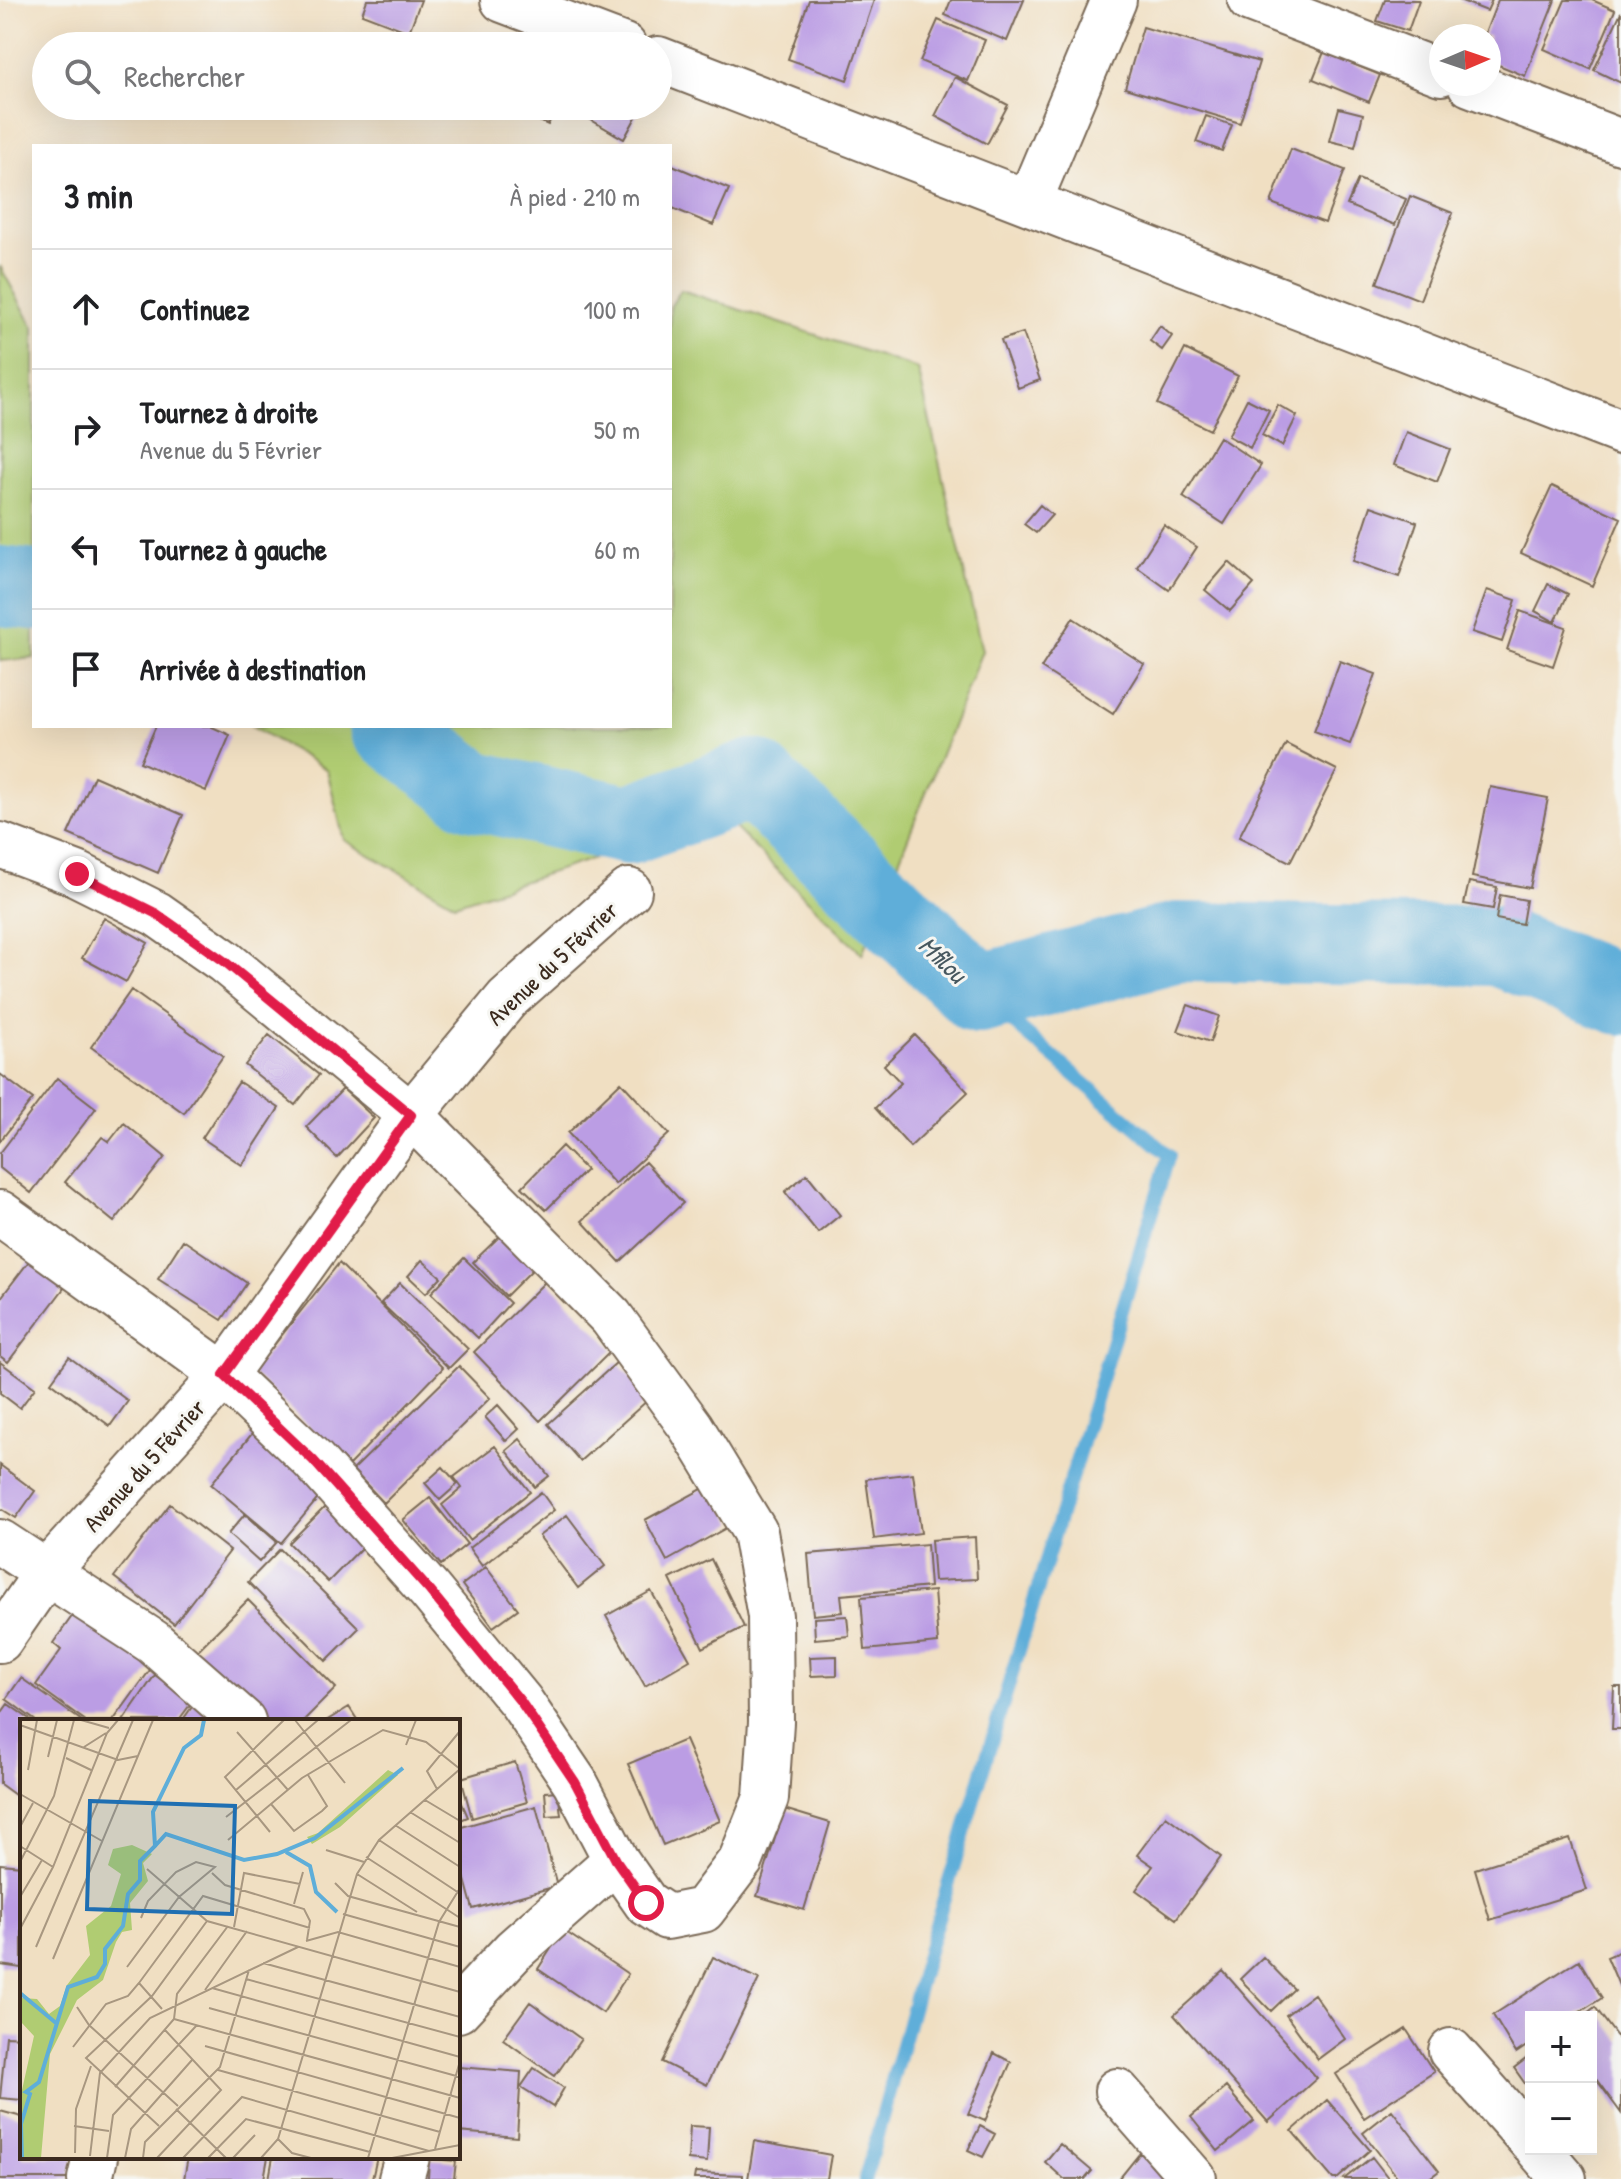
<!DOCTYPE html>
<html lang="fr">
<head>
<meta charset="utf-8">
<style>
	:root { --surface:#fff; --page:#f2f2f2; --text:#202124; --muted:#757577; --line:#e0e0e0 }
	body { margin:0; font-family:"Patrick Hand",sans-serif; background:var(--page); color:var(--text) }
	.controls { position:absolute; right:24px; bottom:24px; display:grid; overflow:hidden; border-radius:0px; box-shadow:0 8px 32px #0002 }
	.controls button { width:72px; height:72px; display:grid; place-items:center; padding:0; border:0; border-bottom:2px solid var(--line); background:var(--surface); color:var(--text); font:40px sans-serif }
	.compass { position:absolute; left:1429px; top:24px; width:72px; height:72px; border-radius:50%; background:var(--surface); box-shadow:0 8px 32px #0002; rotate:88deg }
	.stop { position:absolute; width:24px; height:24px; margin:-18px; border:6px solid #e11d48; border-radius:50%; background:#fff }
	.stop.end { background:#e11d48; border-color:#fff; box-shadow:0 2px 8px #0008 }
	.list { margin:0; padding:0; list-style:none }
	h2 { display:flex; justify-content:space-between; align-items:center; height:104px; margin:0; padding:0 32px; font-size:34px }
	h2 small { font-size:26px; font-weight:400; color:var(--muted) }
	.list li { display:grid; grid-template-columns:52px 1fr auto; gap:24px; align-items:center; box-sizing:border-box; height:120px; padding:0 32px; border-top:2px solid var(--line) }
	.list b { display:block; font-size:30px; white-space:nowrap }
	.list p { margin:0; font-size:26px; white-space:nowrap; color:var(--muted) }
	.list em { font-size:26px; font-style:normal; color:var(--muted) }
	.icon { flex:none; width:44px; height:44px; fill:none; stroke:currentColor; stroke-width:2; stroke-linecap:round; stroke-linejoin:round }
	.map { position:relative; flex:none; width:1621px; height:2179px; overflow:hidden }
	.search { position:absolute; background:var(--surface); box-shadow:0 8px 32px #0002; left:32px; top:32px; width:640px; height:88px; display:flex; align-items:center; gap:20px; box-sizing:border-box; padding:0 28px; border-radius:44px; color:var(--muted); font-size:30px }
	.panel { position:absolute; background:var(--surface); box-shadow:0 8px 32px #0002; left:32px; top:144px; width:640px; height:584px; border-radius:0px }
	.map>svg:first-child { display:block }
	.green { fill:#b0cc72; stroke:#767b48; stroke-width:2 }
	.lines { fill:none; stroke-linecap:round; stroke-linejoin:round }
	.stream { stroke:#5eaed9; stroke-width:14 }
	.river { stroke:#5eaed9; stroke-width:80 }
	.building { fill:#bb9de4 }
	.minor-casing { stroke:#7a6957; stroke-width:48 }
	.minor { stroke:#fff; stroke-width:44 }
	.route { stroke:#e11d48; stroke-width:10 }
	.labels { text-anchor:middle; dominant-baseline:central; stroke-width:6; stroke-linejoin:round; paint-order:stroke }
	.street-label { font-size:24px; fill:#3b2a1e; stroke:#f6f6f2 }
	.water-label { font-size:26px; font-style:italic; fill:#47585f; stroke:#f6f6f2 }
	.inset-river { fill:none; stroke:#5eaed9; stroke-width:4 }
	.inset-road { fill:none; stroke:#a89780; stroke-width:2 }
	.view { fill:#1f6fb2; fill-opacity:0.15; stroke:#1f6fb2; stroke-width:4 }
	.inset-edge { fill:none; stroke:#3b2a1e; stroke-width:4 }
</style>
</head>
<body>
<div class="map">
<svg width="1621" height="2179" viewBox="0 0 1621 2179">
	<rect width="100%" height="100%" fill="#f6f6f2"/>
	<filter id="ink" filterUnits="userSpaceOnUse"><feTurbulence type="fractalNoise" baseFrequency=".0125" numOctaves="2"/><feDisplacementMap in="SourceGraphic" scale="16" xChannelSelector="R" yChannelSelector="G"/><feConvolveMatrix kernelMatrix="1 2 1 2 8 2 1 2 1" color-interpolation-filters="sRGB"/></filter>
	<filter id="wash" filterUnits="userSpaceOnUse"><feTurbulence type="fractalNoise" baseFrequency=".006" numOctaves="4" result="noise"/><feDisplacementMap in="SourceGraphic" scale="32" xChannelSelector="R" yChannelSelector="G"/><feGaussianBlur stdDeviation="1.8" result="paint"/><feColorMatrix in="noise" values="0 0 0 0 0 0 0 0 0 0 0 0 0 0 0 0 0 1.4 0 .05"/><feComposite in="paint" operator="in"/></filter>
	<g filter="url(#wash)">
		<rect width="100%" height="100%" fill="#f0dfc2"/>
		<path class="green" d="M0,266L34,328V658L0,661Z
			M681,290L918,369L982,651L862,954L723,816L455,904L344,840L327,770L252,726H670V307Z"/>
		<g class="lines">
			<path class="stream" d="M865,2179L928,1951L1169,1155L979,994"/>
			<path class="river" d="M0,586L34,590
				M389,726L472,790L628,825L754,779L979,994L1177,942L1497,946L1621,995"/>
		</g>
		<g id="blocks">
			<path class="building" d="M367,0H421L409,32L362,14Z
				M809,0H874L847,80L788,59Z
				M951,0H1024L1007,41L945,15Z
				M1385,0H1419L1408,31L1377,21Z
				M1459,0H1492L1487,11Z
				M1498,0H1555L1525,76L1489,61V36H1484Z
				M1565,0H1592L1615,10L1590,69L1544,49Z
				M1621,12V83L1594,70Z
				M938,20L985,40L968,81L920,61Z
				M1143,27L1259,62L1240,123L1125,88Z
				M1324,52L1380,75L1369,102L1313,79Z
				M955,77L1008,105L987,144L935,116Z
				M514,106H557L548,125L512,109Z
				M593,106H642L624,139L586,117Z
				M1339,108L1363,114L1355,147L1330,141Z
				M1206,116L1232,125L1222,151L1196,142Z
				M1291,149L1345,170L1325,223L1271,203Z
				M670,164L729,189L713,225L670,207Z
				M1358,179L1406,199L1395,225L1347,205Z
				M1410,196L1453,213L1420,300L1377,283Z
				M1160,326L1172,336L1162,350L1150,341Z
				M1023,333L1040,380L1018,388L1001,340Z
				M1185,349L1238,376L1210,430L1157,404Z
				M1247,399L1269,410L1250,448L1228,436Z
				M1278,405L1297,416L1282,446L1262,435Z
				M1406,432L1450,449L1437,482L1394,465Z
				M1219,437L1261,465L1224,524L1183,497Z
				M1552,486L1621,518L1592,586L1521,553Z
				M1040,505L1052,515L1036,533L1024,524Z
				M1371,506L1417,522L1399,577L1353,561Z
				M1164,525L1197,547L1169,590L1137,567Z
				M1229,562L1254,584L1230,611L1205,590Z
				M1548,584L1568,594L1555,622L1535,611Z
				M1487,590L1516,600L1502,642L1472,632Z
				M1520,611L1566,627L1553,666L1507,650Z
				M1073,618L1144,664L1113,714L1041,668Z
				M1340,661L1376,674L1350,744L1314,731Z
				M156,726H210L230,735L206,791L140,762Z
				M1286,744L1337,770L1290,862L1239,837Z
				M94,776L183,815L158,873L68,834Z
				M1490,787L1548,798L1530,888L1472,877Z
				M1469,882L1497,887L1493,909L1464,904Z
				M1500,895L1526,900L1522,924L1496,919Z
				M104,918L148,943L126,982L82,958Z
				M131,990L223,1056L184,1113L91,1047Z
				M1188,1005L1219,1016L1210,1042L1178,1031Z
				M269,1035L319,1075L295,1105L245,1065Z
				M915,1035L968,1092L910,1147L875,1108L901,1083L884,1065Z
				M0,1074L33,1099L0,1141Z
				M57,1078L96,1108L31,1193L0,1168V1153Z
				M239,1082L279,1108L242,1165L202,1138Z
				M621,1082L669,1134L615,1184L568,1133Z
				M343,1089L374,1118L337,1158L306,1127Z
				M124,1123L165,1157L114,1222L65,1182L102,1137L109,1142Z
				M562,1146L586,1170L546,1210L522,1187Z
				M645,1162L683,1203L620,1262L582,1221Z
				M807,1174L840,1215L818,1233L785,1192Z
				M501,1235L534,1268L506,1296L473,1262Z
				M183,1240L247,1283L222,1320L158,1279Z
				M36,1252L71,1279L8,1362L0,1356V1299Z
				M464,1258L510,1303L478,1338L431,1293Z
				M422,1260L441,1277L426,1293L408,1276Z
				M339,1263L443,1368L349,1465L252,1373Z
				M547,1280L613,1349L540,1421L474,1352Z
				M400,1283L468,1349L449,1368L381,1303Z
				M69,1357L128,1401L110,1426L51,1382Z
				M0,1362L35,1388L20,1408L0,1393Z
				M617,1362L649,1399L580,1461L548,1424Z
				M459,1366L490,1398L384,1503L353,1470Z
				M498,1405L519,1429L506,1441L485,1417Z
				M255,1430L326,1489L281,1543L211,1484Z
				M520,1439L549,1476L535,1487L506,1451Z
				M495,1446L530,1492L469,1540L442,1505L462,1488L454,1477Z
				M0,1465L35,1491L16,1518L0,1508Z
				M443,1467L458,1484L440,1500L425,1483Z
				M913,1473L921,1533L874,1539L866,1479Z
				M711,1484L733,1524L667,1561L645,1520Z
				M541,1492L554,1510L482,1566L469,1548Z
				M430,1498L467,1544L441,1565L403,1520Z
				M170,1504L230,1551L174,1624L114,1577Z
				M325,1507L364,1545L328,1582L289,1543Z
				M245,1514L277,1542L259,1562L228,1534Z
				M567,1515L605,1566L578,1588L539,1536Z
				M975,1537L977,1579L934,1581L931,1540Z
				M927,1544L930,1587L841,1595L843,1612L813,1615L808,1554Z
				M280,1549L359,1628L326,1661L248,1582Z
				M711,1559L744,1627L703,1648L670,1579Z
				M486,1567L518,1609L493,1627L462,1585Z
				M651,1591L690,1660L645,1686L606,1616Z
				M934,1591L938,1643L865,1650L861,1597Z
				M248,1600L336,1688L303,1721H258L193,1655Z
				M78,1608L155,1663L113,1721H86L36,1685L61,1650L53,1643Z
				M847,1616L849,1636L815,1639L814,1618Z
				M837,1656V1675L811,1676L810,1657Z
				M155,1675L192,1702L178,1721H123Z
				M21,1678L82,1721H36L6,1699Z
				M1614,1687H1621V1729H1612Z
				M197,1700L226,1721H182Z
				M8,1704L32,1721H22V1800L0,1784V1715Z
				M349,1707L358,1721H326Z
				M685,1740L720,1821L663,1845L628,1764Z
				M515,1762L527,1802L472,1818L461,1778Z
				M558,1791L561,1815L547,1816L545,1792Z
				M458,1794L468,1817L458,1821Z
				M536,1806L557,1886L473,1909L458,1854V1828Z
				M784,1809L830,1823L804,1910L757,1896Z
				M1166,1816L1221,1857L1176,1919L1136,1890L1153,1866L1137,1855Z
				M1570,1839L1587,1890L1490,1920L1475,1869Z
				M0,1864L22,1866V1968L0,1965Z
				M563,1930L628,1974L603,2013L538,1969Z
				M1621,1951V1990L1607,1957Z
				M713,1957L759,1979L707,2085L662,2062Z
				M1263,1957L1294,1989L1271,2011L1240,1979Z
				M1579,1960L1602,1998L1572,2017H1531V2043L1516,2053L1493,2015Z
				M1223,1971L1317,2078L1268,2122L1174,2015Z
				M1314,1994L1345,2039L1318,2059L1286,2015Z
				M530,2002L581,2039L555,2076L503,2039Z
				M1595,2007L1621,2042V2113L1593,2075L1591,2077V2017H1582Z
				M1406,2029L1434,2072L1364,2118L1336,2074Z
				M6,2036L22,2037V2100L0,2098Z
				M994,2053L1011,2062L985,2121L968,2114Z
				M1531,2055V2092L1514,2068Z
				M458,2067L521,2072L517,2137L458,2132Z
				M534,2068L564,2088L553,2107L521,2087Z
				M1226,2087L1254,2121L1218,2151L1191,2117Z
				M1327,2100L1370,2150L1337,2179H1333L1292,2131Z
				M1392,2110L1439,2171L1428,2179H1399L1363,2133Z
				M0,2111L22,2117V2157H74L68,2179H0Z
				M690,2126L709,2127L707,2162L688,2160Z
				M980,2126L995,2134L983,2157L968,2150Z
				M754,2141L831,2155L827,2179H748Z
				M1060,2144L1092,2171L1085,2179H1064L1045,2162Z
				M1140,2153L1173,2179H1119Z
				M188,2157H268L264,2179H184Z
				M273,2157H377L372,2179H269Z
				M1372,2157L1389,2179H1344Z
				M429,2159L456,2161L454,2179H428Z
				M695,2173L743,2175V2179H694Z"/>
		</g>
	</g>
	<g filter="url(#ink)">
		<use href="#blocks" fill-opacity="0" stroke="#7a6957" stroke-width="2"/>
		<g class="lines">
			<defs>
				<path id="minor" d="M503,0L624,46
					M1250,0L1441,73
					M658,59L1621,432
					M1470,84L1621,142
					M1029,202L1114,0
					M0,845L77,874L157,914L224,961L411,1115L611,1317L691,1427L755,1532L770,1616L771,1722L766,1798L741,1860L703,1910L667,1917L646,1903L616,1860L575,1782L521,1702L430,1591L313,1460L224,1375L0,1213
					M0,1542L153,1642L243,1721
					M0,1640L47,1572L224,1375L411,1115L507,999L629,891
					M458,2010L514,1950L616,1860
					M1451,2051L1531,2141
					M1117,2091L1194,2179
					M1538,2149L1564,2179
					M90,2179L95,2157
					M401,2179L407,2157"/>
			</defs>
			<use href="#minor" class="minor-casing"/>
			<use href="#minor" class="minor"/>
		</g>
	</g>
	<g class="lines" filter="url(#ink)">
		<path class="route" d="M77,874L157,914L224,961L411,1115L224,1375L313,1460L430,1591L521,1702L575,1782L616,1860L646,1903"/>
	</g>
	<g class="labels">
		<g class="street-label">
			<text transform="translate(552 963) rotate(-43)">Avenue du 5 Février</text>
			<text transform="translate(144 1465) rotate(-48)">Avenue du 5 Février</text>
		</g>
		<g class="water-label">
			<text transform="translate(943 959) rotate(44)">Mfilou</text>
		</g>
	</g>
	<g transform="translate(20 1719)">
		<rect width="440" height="440" fill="#f0dfc2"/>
		<path d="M368,51L378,56L320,108L292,125L287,118L298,114ZM112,126L132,135L123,144L128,162L110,184L112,211L102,213L96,223L83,261L57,281L30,335L21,439H0V380L14,317L1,303L2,279L17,280L29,295L40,287L47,266L70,236L66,207L91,187L101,155L88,146L93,130Z" fill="#b0cc72"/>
		<path class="inset-river" d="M135,127L146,115L224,141L257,135L295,119L383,49M266,133L290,147L296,173L317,193M0,274L36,304M2,439L1,405L10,375L6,373L19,363L48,268L77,258L85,245V230L103,207L108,175L120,161V142L135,127L133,93L164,29L181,16L184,1"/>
		<path class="inset-road" d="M61,1L89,9M275,1L325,64M0,6L98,41L118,37M217,13L268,71M386,26L396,1M64,28L86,14M28,38L37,1M46,39L71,51M8,51L17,1M417,70L407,52L440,12M216,71L298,1M0,75L82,122M405,81L440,102M251,85L274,112L302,92L307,87L288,56M390,93L440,124M206,98L331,1M375,106L440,148M0,108L13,84M250,113L205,58L264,1M208,121L282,59L363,11L406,23L440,50L359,121L337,155L258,420L241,439M359,121L439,174M0,127L33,148M306,131L344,143M346,138L440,199M0,143L34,77L54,1M127,150L187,202L440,273M192,154L205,166L284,190L290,202L287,221M337,155L397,193M315,164L328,177L440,208M0,178L22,141M274,185L283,153M323,195L440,228M214,208L224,154L280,165M0,210L33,148L87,14L98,1M286,222L318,213L440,248M16,228L113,1M33,240L133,1M243,244L440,298M107,248L159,178L195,148L176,143L156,153L128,182L121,199M226,260L440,318M119,264L142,290M192,269L440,338M185,271L227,212M57,288L69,306L158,387M189,289L440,358M154,300L440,379M185,327L440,399M53,328L86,285L108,277L119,264L183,177L290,209M198,351L420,413M95,368L154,300L157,275L208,207M156,390L206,439M54,407L89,412M139,407L66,339L132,277L187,202M258,420L272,434L291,439M415,430L440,342M55,434L56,390L71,347M70,437L80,354L130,299L278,228M87,439L93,396L177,306M105,439L111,410L172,341M123,439L125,423L200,348L229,251M137,439L201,371L145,311M163,439L222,378L409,432M188,439L226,400L350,433M213,439L235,416M348,439L419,203L440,169M372,439L440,426"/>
		<path class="view" d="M70,82L215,87L212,195L67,190Z"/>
		<rect width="440" height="440" class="inset-edge"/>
	</g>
</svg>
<div class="controls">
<button>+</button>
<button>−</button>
</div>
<svg class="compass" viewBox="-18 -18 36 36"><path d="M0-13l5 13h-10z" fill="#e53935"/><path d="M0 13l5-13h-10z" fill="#757577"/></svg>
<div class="stop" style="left:646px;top:1903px"></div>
<div class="stop end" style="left:77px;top:874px"></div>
<div class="search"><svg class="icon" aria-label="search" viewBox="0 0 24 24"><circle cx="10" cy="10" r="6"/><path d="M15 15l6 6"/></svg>Rechercher</div>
<section class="panel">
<h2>3 min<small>À pied · 210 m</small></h2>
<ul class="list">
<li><svg class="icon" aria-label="ahead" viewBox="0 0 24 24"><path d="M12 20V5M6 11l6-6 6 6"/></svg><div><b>Continuez</b></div><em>100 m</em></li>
<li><svg class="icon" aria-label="right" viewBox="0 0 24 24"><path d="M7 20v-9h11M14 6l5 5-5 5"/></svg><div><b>Tournez à droite</b><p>Avenue du 5 Février</p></div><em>50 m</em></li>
<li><svg class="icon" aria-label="left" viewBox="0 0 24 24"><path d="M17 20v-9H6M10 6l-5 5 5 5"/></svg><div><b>Tournez à gauche</b></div><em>60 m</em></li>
<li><svg class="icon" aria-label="arrive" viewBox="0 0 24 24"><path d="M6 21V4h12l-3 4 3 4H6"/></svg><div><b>Arrivée à destination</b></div></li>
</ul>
</section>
</div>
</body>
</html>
